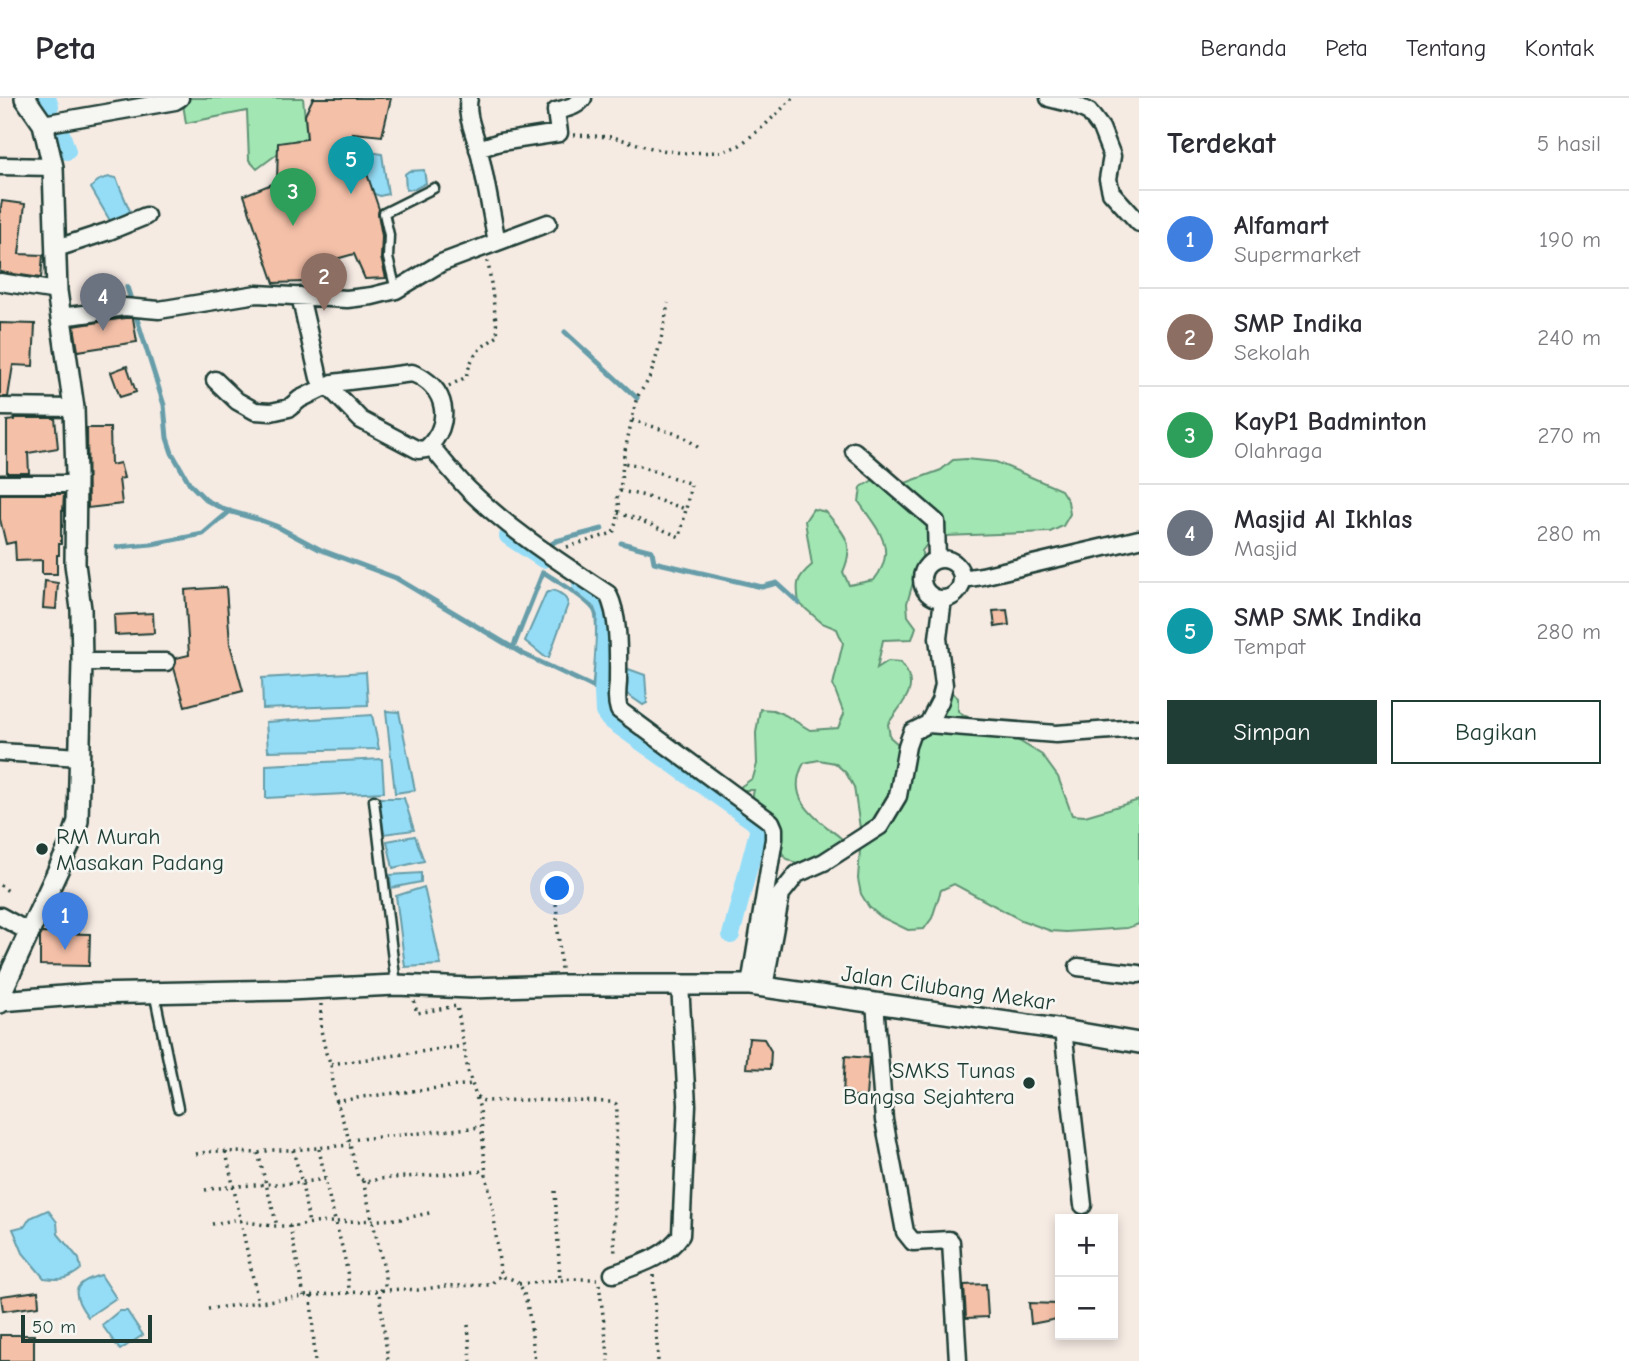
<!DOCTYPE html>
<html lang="id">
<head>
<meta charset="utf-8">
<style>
	:root { --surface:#fff; --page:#f7f7f7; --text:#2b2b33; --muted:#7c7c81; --line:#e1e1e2; --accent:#1f3d34 }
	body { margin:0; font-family:"Comic Neue",sans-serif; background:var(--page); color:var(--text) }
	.controls { position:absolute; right:21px; bottom:21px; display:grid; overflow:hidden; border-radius:0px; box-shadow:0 4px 10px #0003 }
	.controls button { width:63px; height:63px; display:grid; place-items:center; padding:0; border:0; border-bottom:2px solid var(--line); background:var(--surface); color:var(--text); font:35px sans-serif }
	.scale { position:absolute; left:21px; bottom:18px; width:131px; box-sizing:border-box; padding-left:7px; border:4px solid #1f3d34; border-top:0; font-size:19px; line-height:24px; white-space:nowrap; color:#1f3d34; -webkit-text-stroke:5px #f6f6f2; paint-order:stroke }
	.you { position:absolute; left:558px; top:791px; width:24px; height:24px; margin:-18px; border:5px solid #fff; border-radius:50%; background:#1a73e8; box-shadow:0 0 0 10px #1a73e833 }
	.badge { display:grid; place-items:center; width:46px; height:46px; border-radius:50%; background:var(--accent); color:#fff; font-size:23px; font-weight:700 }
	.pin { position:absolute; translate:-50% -58px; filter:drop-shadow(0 2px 4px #0008) }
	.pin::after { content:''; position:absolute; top:37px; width:24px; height:21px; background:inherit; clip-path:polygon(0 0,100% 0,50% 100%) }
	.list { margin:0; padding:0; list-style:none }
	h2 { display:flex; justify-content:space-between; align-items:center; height:91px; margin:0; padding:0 28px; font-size:30px }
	h2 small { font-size:23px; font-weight:400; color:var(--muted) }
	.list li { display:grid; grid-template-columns:46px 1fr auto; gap:21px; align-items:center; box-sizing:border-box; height:98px; padding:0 28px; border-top:2px solid var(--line) }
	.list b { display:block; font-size:26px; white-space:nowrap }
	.list p { margin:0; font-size:23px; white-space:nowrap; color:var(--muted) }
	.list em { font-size:23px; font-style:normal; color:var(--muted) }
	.actions { display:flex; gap:14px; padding:21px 28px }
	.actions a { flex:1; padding:16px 0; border:2px solid var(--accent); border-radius:0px; text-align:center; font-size:24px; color:var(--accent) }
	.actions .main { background:var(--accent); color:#fff }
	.map { position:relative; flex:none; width:1139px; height:1263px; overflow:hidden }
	header { display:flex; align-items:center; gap:42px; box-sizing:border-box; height:98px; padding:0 35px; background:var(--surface); border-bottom:2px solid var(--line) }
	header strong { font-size:33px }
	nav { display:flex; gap:38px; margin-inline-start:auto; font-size:24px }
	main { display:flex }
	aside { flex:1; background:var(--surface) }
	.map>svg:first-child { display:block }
	.green { fill:#a2e7b3; stroke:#609274; stroke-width:2 }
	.water { fill:#95ddf7; stroke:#669da9; stroke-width:2 }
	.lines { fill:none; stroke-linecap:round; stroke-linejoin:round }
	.stream { stroke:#669da9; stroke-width:5 }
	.canal { stroke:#95ddf7; stroke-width:18 }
	.building { fill:#f5c0a8; stroke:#1f3d34; stroke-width:2 }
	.service-casing { stroke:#1f3d34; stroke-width:13 }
	.minor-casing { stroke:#1f3d34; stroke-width:21 }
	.tertiary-casing { stroke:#1f3d34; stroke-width:24 }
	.path { stroke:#1f3d34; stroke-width:3.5; stroke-dasharray:2 5; stroke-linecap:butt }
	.service { stroke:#f6f6f2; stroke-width:8 }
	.minor { stroke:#f6f6f2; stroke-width:16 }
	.tertiary { stroke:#f6f6f2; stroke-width:19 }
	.poi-dot { fill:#1f3d34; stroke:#f6f6f2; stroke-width:2.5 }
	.labels { text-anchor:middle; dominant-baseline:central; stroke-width:5; stroke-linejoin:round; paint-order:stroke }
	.poi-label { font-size:23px; fill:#1f3d34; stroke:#f6f6f2; text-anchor:start }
	.street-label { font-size:23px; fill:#1f3d34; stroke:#f6f6f2 }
</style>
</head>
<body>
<header>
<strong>Peta</strong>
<nav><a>Beranda</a><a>Peta</a><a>Tentang</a><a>Kontak</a></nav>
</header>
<main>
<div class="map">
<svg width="1139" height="1263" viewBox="0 0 1139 1263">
	<rect width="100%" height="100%" fill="#f6ebe3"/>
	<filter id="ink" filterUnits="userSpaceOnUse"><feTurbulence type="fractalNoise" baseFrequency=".0143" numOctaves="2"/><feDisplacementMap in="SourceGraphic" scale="14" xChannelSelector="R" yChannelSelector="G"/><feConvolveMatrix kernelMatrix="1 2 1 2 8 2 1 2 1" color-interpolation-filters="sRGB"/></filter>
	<g filter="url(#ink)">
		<path class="green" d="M182,0H303L307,41L296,42L257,71L249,62L247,13L186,25Z
			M966,361L996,364L1061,392L1068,403L1070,416L1063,428L1050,434L944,438L930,442L922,453V466L915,478L907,505L908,518L916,529L912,541L883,542L877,570L888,563L901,564C921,591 904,602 888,626L890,639L900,648L912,640L926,613L947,590L958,600V613L982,628L1019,643L1042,657L1058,679L1072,717L1085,718L1139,702V826L1127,830L1066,834L1051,833L1021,822L954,786L941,792L932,820L924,831L908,832L881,819L869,809L861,796L858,781L861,737L854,689L846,675L835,665L819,662L804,665C784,701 815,719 841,740V753L800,768L786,760L777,748L757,738L759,730C745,715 750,710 754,692H736L753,680L757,666L756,635L760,611L773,612L785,617L810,632L838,630L844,616L833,587L843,545L837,531L822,525L799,505C796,486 796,480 812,467L805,423L813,411L826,414C844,436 856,445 843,474L849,487L874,482C899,451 877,431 859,404L861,389L873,382L900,387L941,372L953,362Z"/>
		<path class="water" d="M371,54L382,56L388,96L380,98L366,93L362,55Z
			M424,72L426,85L415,91L406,92L405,76L409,73Z
			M110,79L116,80L130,113L112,126L91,90C96,83 101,80 110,79Z
			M553,492C561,495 566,498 568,506L549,559H545L525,543L546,495Z
			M620,568L645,577L647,605L643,607L617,589Z
			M366,574L368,607L263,611L262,580Z
			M386,613L399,614L415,692L395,695Z
			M372,617L379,651L268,653L266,624Z
			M382,661L384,694L266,700V667Z
			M379,700H404L414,732L384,736Z
			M415,738L424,763L393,770L387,743Z
			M421,775V784L391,790L390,777Z
			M424,789L441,867L405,869L396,798Z
			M48,1112L57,1124L58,1136L79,1161L81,1171C68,1182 61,1182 44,1180L23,1155L13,1131L25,1128L30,1120Z
			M101,1177L116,1200L88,1219C71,1196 71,1185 101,1177Z
			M119,1213H127L143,1237L120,1252L102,1227Z"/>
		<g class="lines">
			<path class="stream" d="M127,189L164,307L167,340L172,355L190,386L206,402L225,412L257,421L276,428L321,452L396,480L523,556L589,587L614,600
				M565,234L637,300
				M621,445L652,453L654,464L762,489L777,485L799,505
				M117,449L152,446L203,436L230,413
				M550,453V447L556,443L602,431
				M513,550L543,474C555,482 589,501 595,513C601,525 595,573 594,589
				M622,605L633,612L682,649"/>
			<path class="canal" d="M47,0L50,8
				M58,26L67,53
				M508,438L543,461
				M581,486L602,503L607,516L603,594L604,614L609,621L753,723L759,730L731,837"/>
		</g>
		<path class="building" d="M313,0H391L382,38L353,35L379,111L378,116L382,138L381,160L386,180L365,181L354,156L329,163L335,183L274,185L244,97L277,84L278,45L307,41L305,17Z
			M2,103L25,106L19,156L43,157L41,180L0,174V114Z
			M125,220H133L137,244L78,253L74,228Z
			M0,225L35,226L33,268L13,267L8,299H0Z
			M127,268L136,294L120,299L111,274Z
			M14,320H55L58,350L28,355L29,375H7V323L14,322Z
			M87,330H110L111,367L120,365L124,380L119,381L122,406L88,410Z
			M0,396H64L63,413H62V429H61V446H59V457H57V476H42V462L16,463L15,444L6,446L0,421Z
			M45,483L58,485L56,511L43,510Z
			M226,489L230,546L243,593L185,608L174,570L176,565V560L189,557L185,492Z
			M1007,512L1009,527L995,529L993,513Z
			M153,515L154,535L115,537L114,517Z
			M42,835L90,836L89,868L40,867V839Z
			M749,940L764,941L771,953L770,971L746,970Z
			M845,958L869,960L866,999L843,997Z
			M986,1186L988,1219L966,1220L964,1187Z
			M38,1193L39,1208L3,1213L1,1198Z
			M1029,1205L1057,1206V1221L1031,1226Z
			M0,1237H34V1263H0Z"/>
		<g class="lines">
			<defs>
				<path id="service" d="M396,192L388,160L389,137L384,115L434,90
					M374,702L396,887
					M154,894L178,1010"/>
				<path id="minor" d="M469,0C465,17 475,36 479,53C486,83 491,114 497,144
					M1049,0L1073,6L1089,14L1101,30L1112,58L1108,81L1111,94L1139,125
					M43,26L175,3L180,0
					M478,51L500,44L559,35L556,13C566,10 577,9 583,0
					M0,68L53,69
					M57,150L109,133L146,118
					M0,184L57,193
					M300,198L319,280
					M60,219L92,215L124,209L159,212L257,196L347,201L372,198L396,192L441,165L548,125
					M215,282L237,303L255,313L271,314L289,310L300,301L333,285L412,275C447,288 454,326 426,351L418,352L361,322L328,288
					M0,309L74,310
					M430,347C443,363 455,378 469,392C511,433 560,464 608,496C620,520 618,557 618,584C617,594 616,603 619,612L771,724L774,731V741L750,887
					M854,353L936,424L937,461
					M0,386H76
					M922 481a20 20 0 1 1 40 0a20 20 0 1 1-40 0Z
					M962,481L982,478L1139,441
					M82,564H166
					M928,626L1056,636L1139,630
					M0,654L80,659
					M0,818L29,834
					M1078,869L1139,876
					M764,889L781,796L797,776L824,764L880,728L898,698L907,648L912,634L928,626L940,603L944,587L938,540L943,501
					M875,904L884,1022L905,1134L913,1144L949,1142L951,1144L958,1263
					M1063,932L1083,1107
					M613,1176C638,1167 665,1160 681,1137L687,1007L680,886"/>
				<path id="tertiary" d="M1,903L88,896L288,892L396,887L471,890L562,887H750L1063,932L1139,945
					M0,905L4,889L71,744L78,723L82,564L81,511L75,466L76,377L74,310L57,193L53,69L43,26L25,0"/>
			</defs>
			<use href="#service" class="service-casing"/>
			<use href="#minor" class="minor-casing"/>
			<use href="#tertiary" class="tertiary-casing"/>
			<path class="path" d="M574,37L613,39L655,51L683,55L722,54L740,47L764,28L793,0
				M449,288L466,279C473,254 477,252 498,238L488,163
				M632,322L683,338L699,350
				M620,393L641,397L686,411L691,386L637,367L623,365
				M618,415L637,421L680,439L686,411
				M567,449L613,435L617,425L619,410L617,400L620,393L624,357L636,303C639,293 647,287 650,278C659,254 664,230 668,205
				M554,778L561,871
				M0,787L11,795
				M414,903L417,915L457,908L468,973L480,1011L486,1077L493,1111L500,1172L504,1179C509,1180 516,1182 519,1186C530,1200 532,1244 535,1263
				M321,906V932L326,955L331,966L334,995L347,1035L358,1079C365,1085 370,1084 378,1081L486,1073
				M331,966L463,948
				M477,998L481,1002L485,1003L526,1002L612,1004L616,1006L617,1009C616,1058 612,1108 615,1157
				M336,1004L362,999L472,986
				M349,1042L481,1029
				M319,1051C324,1076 329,1101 336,1126C342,1149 349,1172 349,1196
				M293,1052L302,1085L309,1126
				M226,1054L258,1204
				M258,1055L277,1128
				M196,1056L214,1053L258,1055L271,1052H293L350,1047
				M363,1083L385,1175V1188L379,1194L388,1263
				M205,1092C245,1085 285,1088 325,1081
				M555,1093L560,1182
				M212,1126L235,1122L272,1128H296L312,1125L401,1121L434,1114
				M290,1128L304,1198
				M653,1177L658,1263
				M519,1186L573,1181H597
				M599,1186L609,1263
				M311,1198L315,1263
				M208,1211L304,1198L402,1191L418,1192L445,1188L490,1187L502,1176
				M468,1227L471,1263"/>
			<use href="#service" class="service"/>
			<use href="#minor" class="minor"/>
			<use href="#tertiary" class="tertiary"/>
		</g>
	</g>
	<g class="poi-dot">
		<circle cx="42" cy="751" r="7"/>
		<circle cx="1029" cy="985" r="7"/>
	</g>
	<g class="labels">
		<g class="poi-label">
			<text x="56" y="738">RM Murah<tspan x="56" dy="26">Masakan Padang</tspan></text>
			<text x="1015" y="972" text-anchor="end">SMKS Tunas<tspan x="1015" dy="26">Bangsa Sejahtera</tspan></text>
		</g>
		<g class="street-label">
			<text transform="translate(948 890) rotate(8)">Jalan Cilubang Mekar</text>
		</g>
	</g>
</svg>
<div class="controls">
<button>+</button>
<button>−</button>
</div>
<div class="scale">50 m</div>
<div class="you"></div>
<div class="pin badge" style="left:65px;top:852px;background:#3f7fe0">1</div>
<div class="pin badge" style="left:324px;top:213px;background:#8d6e63">2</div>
<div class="pin badge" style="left:293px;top:128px;background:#2e9e5b">3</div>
<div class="pin badge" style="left:103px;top:233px;background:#6b7280">4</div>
<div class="pin badge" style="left:351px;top:96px;background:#0f9aa8">5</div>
</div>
<aside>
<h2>Terdekat<small>5 hasil</small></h2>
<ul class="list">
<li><span class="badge" style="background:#3f7fe0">1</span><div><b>Alfamart</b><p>Supermarket</p></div><em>190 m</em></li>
<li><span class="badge" style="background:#8d6e63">2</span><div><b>SMP Indika</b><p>Sekolah</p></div><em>240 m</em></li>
<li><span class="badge" style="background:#2e9e5b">3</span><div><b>KayP1 Badminton</b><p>Olahraga</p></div><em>270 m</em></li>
<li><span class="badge" style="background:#6b7280">4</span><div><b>Masjid Al Ikhlas</b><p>Masjid</p></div><em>280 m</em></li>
<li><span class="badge" style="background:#0f9aa8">5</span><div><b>SMP SMK Indika</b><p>Tempat</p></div><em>280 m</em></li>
</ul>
<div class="actions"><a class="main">Simpan</a><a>Bagikan</a></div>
</aside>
</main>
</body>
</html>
